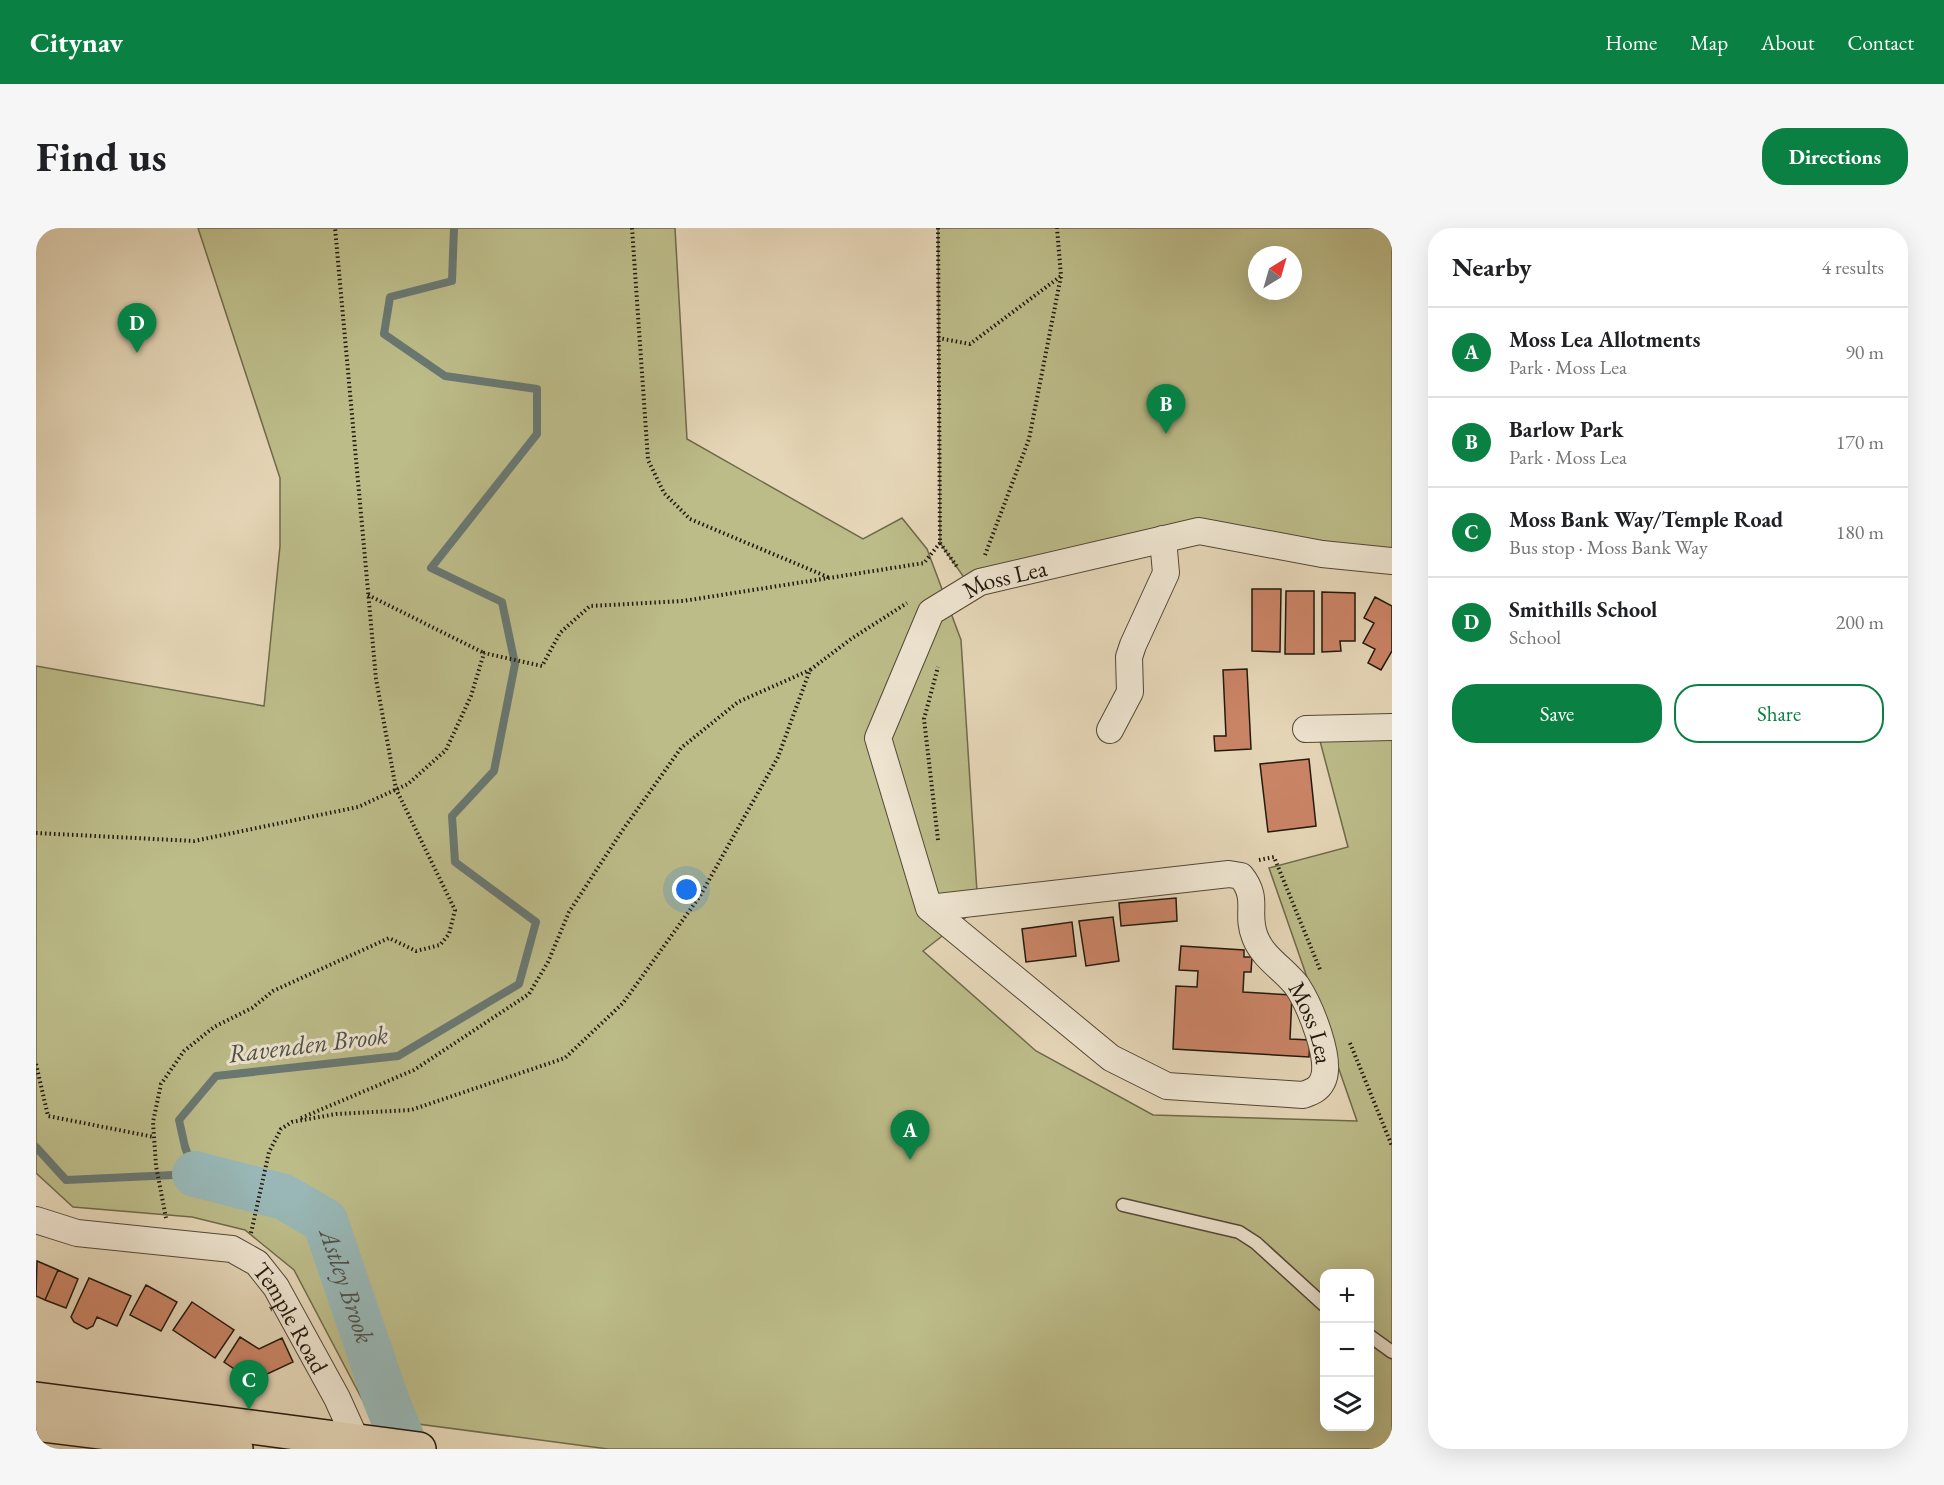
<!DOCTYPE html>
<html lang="en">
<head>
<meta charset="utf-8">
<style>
	:root { --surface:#fff; --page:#f6f6f6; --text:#202124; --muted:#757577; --line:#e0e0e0; --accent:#0b8043 }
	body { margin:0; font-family:"EB Garamond",serif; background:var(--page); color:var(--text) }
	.controls { position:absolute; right:18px; bottom:18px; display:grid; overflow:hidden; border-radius:12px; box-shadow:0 6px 24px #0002 }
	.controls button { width:54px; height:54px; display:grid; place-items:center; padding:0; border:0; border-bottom:2px solid var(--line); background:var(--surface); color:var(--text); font:30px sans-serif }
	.compass { position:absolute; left:1212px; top:18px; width:54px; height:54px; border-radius:50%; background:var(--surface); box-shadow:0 6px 24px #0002; rotate:37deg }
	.you { position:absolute; left:651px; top:662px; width:21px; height:21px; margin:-15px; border:4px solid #fff; border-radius:50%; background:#1a73e8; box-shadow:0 0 0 9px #1a73e833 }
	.badge { display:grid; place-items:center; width:39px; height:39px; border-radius:50%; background:var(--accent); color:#fff; font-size:20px; font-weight:700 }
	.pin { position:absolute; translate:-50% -50px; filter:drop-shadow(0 2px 3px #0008) }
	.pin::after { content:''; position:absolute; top:32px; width:21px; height:18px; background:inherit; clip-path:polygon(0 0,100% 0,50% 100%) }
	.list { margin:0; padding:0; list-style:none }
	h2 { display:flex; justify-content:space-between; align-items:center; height:78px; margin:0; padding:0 24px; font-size:26px }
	h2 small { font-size:20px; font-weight:400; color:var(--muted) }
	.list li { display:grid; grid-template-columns:39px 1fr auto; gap:18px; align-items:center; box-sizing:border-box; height:90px; padding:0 24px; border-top:2px solid var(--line) }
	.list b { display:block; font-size:22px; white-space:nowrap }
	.list p { margin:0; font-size:20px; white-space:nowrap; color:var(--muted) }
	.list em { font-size:20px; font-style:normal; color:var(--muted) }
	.actions { display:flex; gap:12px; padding:18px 24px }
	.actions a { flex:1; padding:14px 0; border:2px solid var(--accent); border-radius:24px; text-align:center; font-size:21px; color:var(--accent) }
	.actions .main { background:var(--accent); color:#fff }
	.icon { flex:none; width:33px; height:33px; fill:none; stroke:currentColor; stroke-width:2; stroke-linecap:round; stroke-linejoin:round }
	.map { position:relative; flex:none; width:1356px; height:1221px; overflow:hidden; border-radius:24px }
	header { display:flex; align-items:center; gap:36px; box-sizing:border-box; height:84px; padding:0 30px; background:var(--accent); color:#fff }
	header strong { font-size:28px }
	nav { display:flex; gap:33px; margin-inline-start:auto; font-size:21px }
	.intro { display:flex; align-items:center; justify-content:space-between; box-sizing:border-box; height:144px; padding:0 36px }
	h1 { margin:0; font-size:42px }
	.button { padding:15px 27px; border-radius:24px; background:var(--accent); color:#fff; font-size:21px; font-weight:700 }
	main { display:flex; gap:36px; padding:0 36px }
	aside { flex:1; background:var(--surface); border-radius:24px; box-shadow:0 6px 24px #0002 }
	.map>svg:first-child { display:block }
	.green { fill:#bcbc89; stroke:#6f6a4b; stroke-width:1.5; fill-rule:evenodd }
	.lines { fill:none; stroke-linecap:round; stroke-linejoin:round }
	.stream { stroke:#697872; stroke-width:8 }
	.river { stroke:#98b7b6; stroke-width:46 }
	.building { fill:#ca8466; stroke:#22190d; stroke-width:1.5 }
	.lane-casing { stroke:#534838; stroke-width:15 }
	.street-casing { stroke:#534838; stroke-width:28 }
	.highway-casing { stroke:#22190d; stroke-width:36 }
	.path { stroke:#22190d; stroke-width:4; stroke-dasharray:1.5 3; stroke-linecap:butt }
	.lane { stroke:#eee4d0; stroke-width:12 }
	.street { stroke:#eee4d0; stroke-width:26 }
	.highway { stroke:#e5d6b7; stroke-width:33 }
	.labels { text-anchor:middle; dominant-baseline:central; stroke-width:6; stroke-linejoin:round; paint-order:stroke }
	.street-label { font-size:24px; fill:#22190d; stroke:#eee4d0 }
	.water-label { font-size:26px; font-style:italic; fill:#4b5048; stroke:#eee4d0 }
</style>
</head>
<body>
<header>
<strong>Citynav</strong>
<nav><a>Home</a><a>Map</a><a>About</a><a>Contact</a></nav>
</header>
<div class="intro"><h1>Find us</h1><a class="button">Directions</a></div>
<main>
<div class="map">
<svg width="1356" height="1221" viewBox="0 0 1356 1221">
	<rect width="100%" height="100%" fill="#e5d6b7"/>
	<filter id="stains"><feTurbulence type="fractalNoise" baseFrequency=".00333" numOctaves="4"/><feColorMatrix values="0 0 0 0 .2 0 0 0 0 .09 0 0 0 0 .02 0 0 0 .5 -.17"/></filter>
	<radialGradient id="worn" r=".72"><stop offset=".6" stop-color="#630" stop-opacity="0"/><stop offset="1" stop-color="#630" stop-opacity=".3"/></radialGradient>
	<path class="green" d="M162,0H639L651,211L827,311L866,290L891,321L925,412L942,680L887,723L1000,823L1117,887L1321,893L1233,640L1312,619L1284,513L1356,509V1221H572L336,1190L258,1042L209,1002L156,989L37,979L0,945V438L228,478L244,318V250ZM1288,1046H1334V1198H1288Z
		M902,0H1356V322L1163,303L929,351L904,315ZM1221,27H1257V63H1221Z"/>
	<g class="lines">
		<path class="stream" d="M0,919L30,952L159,946L149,919L143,892L180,848L362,828L483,756L500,694L419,634L416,588L458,543L479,436L466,374L395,340L501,206V161L409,148L348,106L354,69L416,53L418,0"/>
		<path class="river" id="s1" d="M159,946L248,969L289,993L349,1169L370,1221"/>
	</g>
	<path class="building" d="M1216,361H1245L1244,424L1216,423Z
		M1250,363H1278V426H1249Z
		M1286,364L1319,365V413H1304L1305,423L1286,424Z
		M1339,369L1356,378V423L1345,442L1332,435L1339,421L1327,415L1338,395L1328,390Z
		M1211,441L1215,521L1179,523L1178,508H1190L1187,442Z
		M1273,531L1280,598L1232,604L1224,536Z
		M1140,670L1141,693L1085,698L1083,675Z
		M1077,689L1083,733L1050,738L1043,693Z
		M1036,694L1040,728L990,734L986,701Z
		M1145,718L1208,722V729H1216L1215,744H1208L1207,764L1256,767L1254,811L1274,812L1273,829L1137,821L1140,758L1161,759L1162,743L1143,742Z
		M1,1033L22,1042L9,1072L0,1068Z
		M22,1042L42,1051L30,1080L9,1072Z
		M53,1050L95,1068L81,1098L61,1089L57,1098L51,1101L38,1094L35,1089Z
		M110,1057L141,1074L125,1103L94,1087Z
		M156,1074L198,1102L179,1130L137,1102Z
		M204,1109L223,1121L246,1110L257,1134L216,1153L188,1134Z"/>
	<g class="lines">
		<defs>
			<path id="lane" d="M1087,977L1203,1004L1220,1015L1288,1077
				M1334,1108L1356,1124"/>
			<g id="street">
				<path d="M1270,501L1356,499"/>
				<path d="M1074,502L1094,464L1093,429L1097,417L1130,345L1127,311"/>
				<path id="s2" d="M893,680L1193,646L1205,648C1224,672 1209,684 1219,709C1227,730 1248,741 1261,758C1273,776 1298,834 1286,854C1282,862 1275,864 1267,867L1131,858L1075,830L893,680L842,510L895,384L944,354L1163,303L1286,326L1356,333"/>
				<path id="s3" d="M0,992L41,1005L196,1021L221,1035L240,1059L301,1170L324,1221"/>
			</g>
			<path id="highway" d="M0,1171L383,1221
				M0,1196L200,1221"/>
		</defs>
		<use href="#lane" class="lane-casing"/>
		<use href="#street" class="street-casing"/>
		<use href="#highway" class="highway-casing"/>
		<path class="path" d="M596,0L612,232L628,265L654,291L794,350
			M902,0L904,315L922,340
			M902,110L934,116L1025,48
			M949,327L993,211L1025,48L1021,0
			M332,367L448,425
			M0,605L158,613L322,579L372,556L410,522L435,468L448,425L506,438L524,405L554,378L647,373L888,335L904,315
			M902,612L888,491L902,439
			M1223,632L1238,629L1285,744
			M1314,815L1356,918
			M0,836L12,888L118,909
			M265,890L378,842L493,766L512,734L533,684L586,603L645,520L702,474L774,442
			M130,990L120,938L117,894L125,856L148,823L178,799L216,780L237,763L353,710L380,723L404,717L413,706L419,682L360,561L340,451L299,0
			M215,1005L233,924L245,901L256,894L300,886L375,882L529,830L587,775L664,668L742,529L774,442L815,411L871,375"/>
		<use href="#lane" class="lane"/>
		<use href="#street" class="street"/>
		<use href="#highway" class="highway"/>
	</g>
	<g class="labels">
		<g class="street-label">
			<text stroke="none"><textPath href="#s2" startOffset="1400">Moss Lea</textPath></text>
			<text stroke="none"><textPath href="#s2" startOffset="483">Moss Lea</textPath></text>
			<text stroke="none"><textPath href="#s3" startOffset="292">Temple Road</textPath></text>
		</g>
		<g class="water-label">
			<text transform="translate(272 816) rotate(-7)">Ravenden Brook</text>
			<text stroke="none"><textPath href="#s1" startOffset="208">Astley Brook</textPath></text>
		</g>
	</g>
	<rect width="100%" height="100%" filter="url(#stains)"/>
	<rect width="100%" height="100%" fill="url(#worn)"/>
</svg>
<div class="controls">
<button>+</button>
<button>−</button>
<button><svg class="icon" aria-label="layers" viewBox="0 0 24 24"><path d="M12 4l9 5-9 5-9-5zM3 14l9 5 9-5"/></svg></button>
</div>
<svg class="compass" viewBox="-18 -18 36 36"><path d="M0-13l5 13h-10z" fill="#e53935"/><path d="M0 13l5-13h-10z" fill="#757577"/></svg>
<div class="you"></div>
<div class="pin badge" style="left:874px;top:932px">A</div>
<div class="pin badge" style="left:1130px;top:206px">B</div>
<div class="pin badge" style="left:213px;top:1182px">C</div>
<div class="pin badge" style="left:101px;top:125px">D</div>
</div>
<aside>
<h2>Nearby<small>4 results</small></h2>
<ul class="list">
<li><span class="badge">A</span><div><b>Moss Lea Allotments</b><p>Park · Moss Lea</p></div><em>90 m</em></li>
<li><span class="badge">B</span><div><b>Barlow Park</b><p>Park · Moss Lea</p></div><em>170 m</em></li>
<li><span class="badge">C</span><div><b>Moss Bank Way/Temple Road</b><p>Bus stop · Moss Bank Way</p></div><em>180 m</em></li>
<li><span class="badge">D</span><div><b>Smithills School</b><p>School</p></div><em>200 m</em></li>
</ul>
<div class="actions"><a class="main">Save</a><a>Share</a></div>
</aside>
</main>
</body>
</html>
